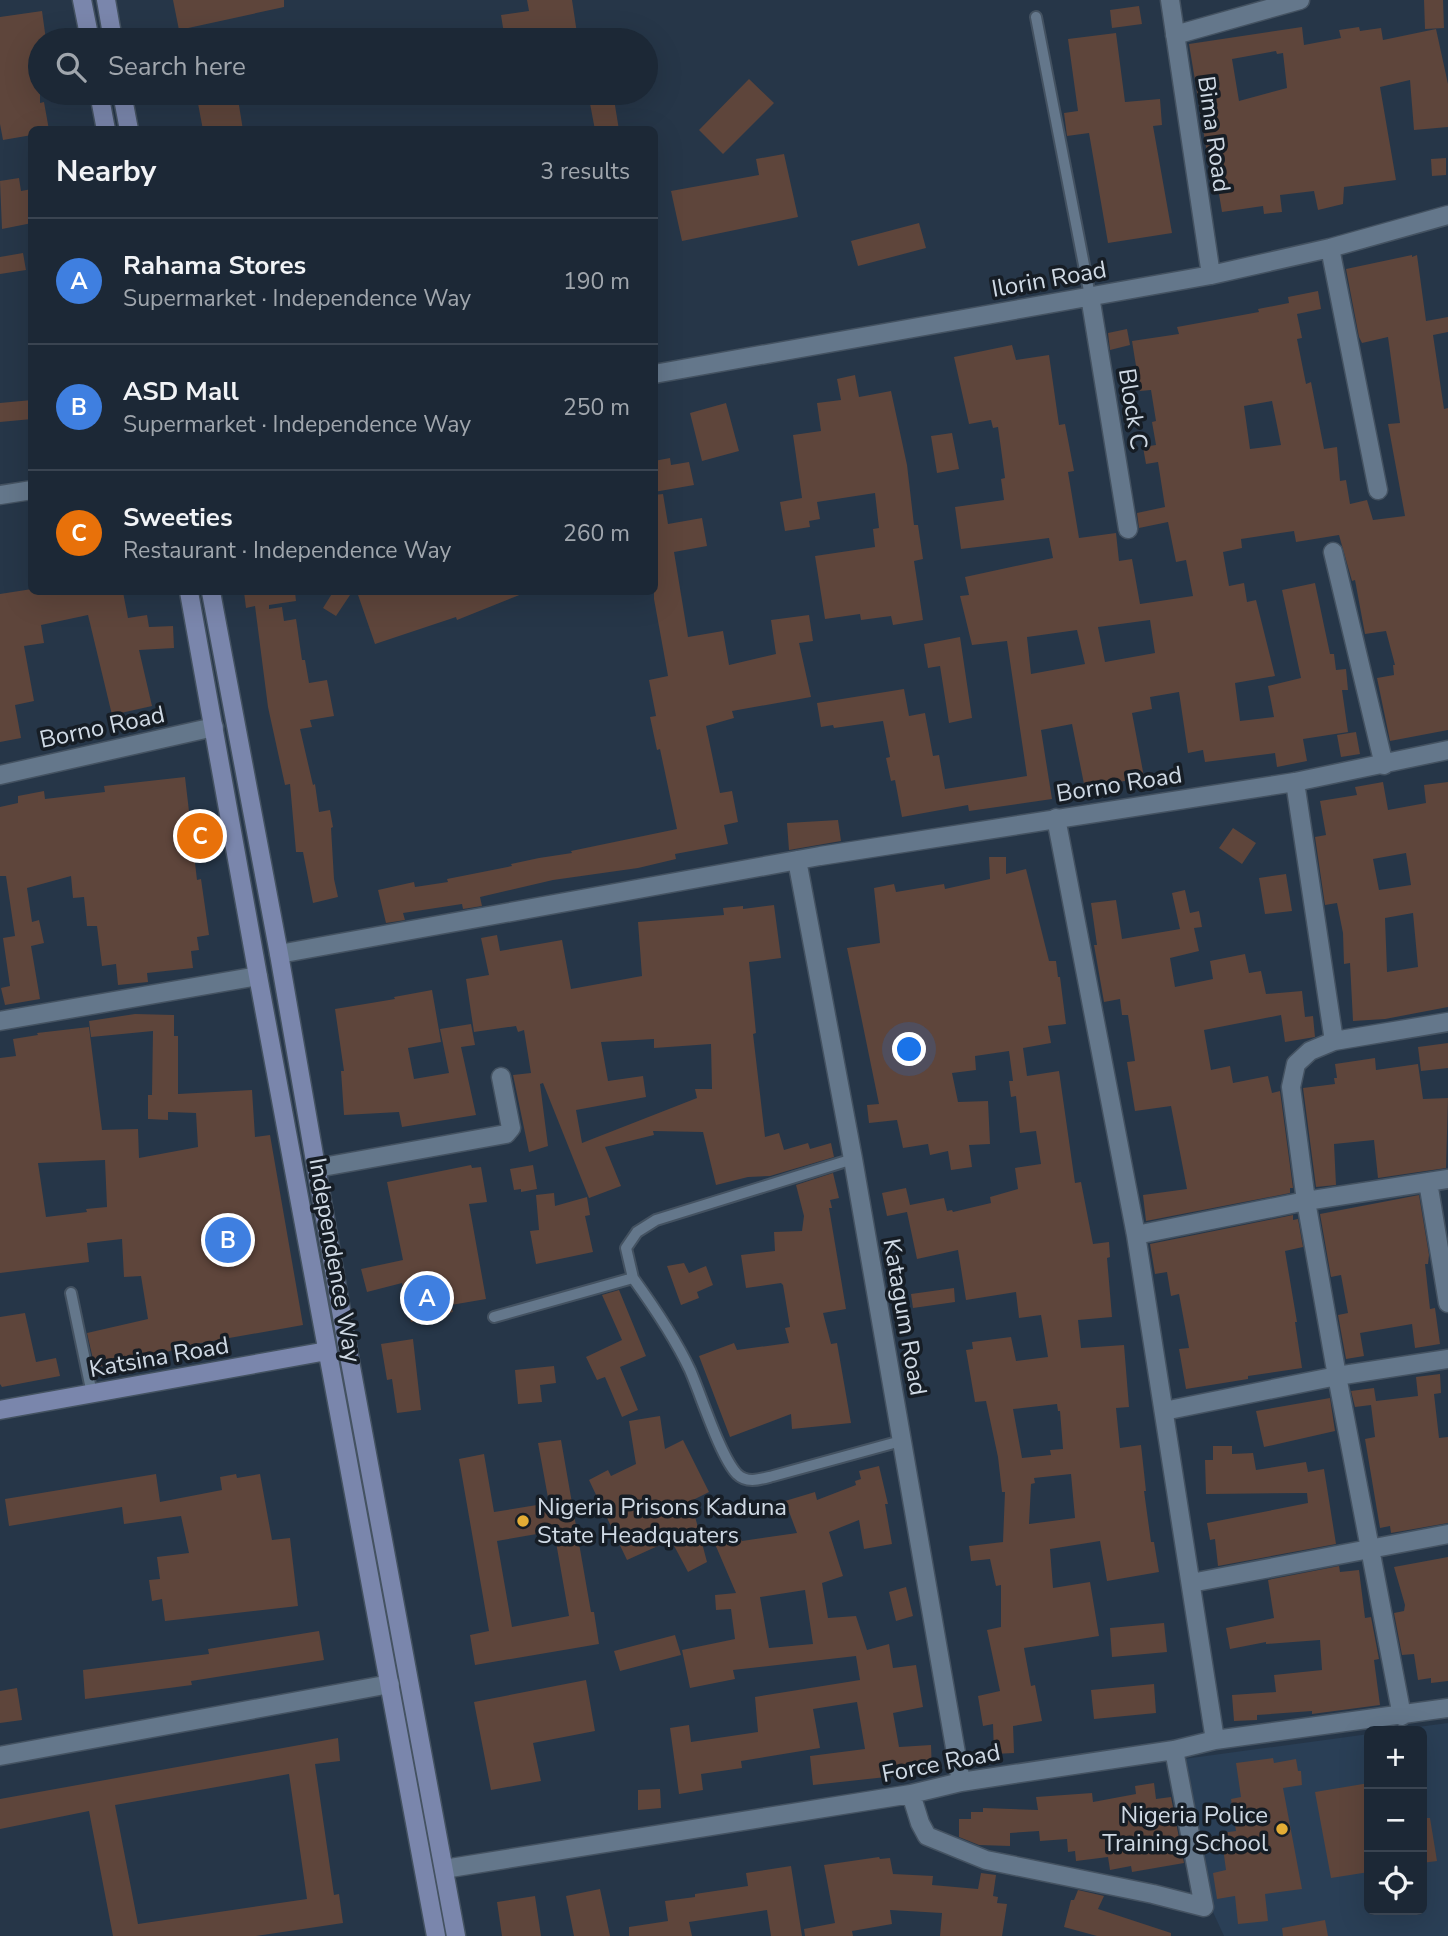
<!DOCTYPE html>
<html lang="en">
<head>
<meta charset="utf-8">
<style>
	:root { --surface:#1c2836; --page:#25303e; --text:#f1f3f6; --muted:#a0a6ad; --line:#3a4451; --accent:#d6ab8b }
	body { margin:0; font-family:"Nunito Sans",sans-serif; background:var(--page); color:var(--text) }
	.controls { position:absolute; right:21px; bottom:21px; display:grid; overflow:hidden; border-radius:10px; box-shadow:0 7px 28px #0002 }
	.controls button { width:63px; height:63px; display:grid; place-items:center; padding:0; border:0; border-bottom:2px solid var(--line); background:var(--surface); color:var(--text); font:35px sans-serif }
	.you { position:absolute; left:910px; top:1050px; width:24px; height:24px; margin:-18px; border:5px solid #fff; border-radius:50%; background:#1a73e8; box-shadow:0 0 0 10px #1a73e833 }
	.badge { display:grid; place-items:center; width:46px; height:46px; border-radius:50%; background:var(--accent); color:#fff; font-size:23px; font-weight:700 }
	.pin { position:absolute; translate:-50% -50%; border:4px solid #fff; box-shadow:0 2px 7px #0006 }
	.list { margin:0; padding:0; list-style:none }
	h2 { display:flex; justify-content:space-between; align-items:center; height:91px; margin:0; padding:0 28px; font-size:30px }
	h2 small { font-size:23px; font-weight:400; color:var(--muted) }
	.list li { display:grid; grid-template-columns:46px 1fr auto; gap:21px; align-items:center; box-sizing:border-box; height:126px; padding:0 28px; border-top:2px solid var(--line) }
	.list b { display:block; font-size:26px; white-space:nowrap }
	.list p { margin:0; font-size:23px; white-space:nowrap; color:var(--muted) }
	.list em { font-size:23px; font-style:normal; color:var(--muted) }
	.icon { flex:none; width:38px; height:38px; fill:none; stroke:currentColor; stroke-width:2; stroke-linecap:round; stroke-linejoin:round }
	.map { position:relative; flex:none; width:1448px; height:1936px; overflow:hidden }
	.search { position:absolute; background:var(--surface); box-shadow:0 7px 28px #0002; left:28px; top:28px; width:630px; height:77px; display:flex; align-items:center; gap:18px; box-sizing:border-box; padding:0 24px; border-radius:38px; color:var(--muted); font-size:26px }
	.panel { position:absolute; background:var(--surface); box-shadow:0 7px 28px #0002; left:28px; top:126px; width:630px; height:469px; border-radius:10px }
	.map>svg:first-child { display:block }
	.built { fill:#2a3f56 }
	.building { fill:#5e453b; fill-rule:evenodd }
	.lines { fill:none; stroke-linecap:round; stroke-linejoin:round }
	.lane-casing { stroke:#445261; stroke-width:14 }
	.street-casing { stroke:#445261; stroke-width:21 }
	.secondary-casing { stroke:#445261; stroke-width:21 }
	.lane { stroke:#64778b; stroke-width:10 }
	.street { stroke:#64778b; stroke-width:18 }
	.secondary { stroke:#7a86ac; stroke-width:18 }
	.poi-dot { fill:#e4ad35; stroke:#161d25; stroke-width:2.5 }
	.labels { text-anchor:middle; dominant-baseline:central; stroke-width:7; stroke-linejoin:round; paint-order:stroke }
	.street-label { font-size:24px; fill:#cfd9e4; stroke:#161d25 }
	.poi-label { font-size:24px; fill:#cfd9e4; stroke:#161d25; text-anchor:start }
</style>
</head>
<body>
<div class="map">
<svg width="1448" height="1936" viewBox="0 0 1448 1936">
	<rect width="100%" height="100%" fill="#263648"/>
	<path class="built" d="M1448,1723V1936H1224L1207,1899L1184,1759L1369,1734V1910H1422V1731H1388Z"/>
	<path class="building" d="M173,0H284V7L179,30Z
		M527,0H572L578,40H505L501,15L529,11Z
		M1424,0H1443L1444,28L1425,29Z
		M1139,6L1142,24L1112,28L1110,10Z
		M42,11L46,40H40V103L44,102L49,130H32V135L3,140L0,124V17Z
		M1302,27L1304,45L1341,38L1339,30L1359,27L1360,31L1381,28L1383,40L1436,29L1448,84V127L1414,130L1410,80L1380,87L1396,180L1344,187L1343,204L1318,210L1314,191L1280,195L1282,212L1264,214L1263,206L1222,212L1212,152L1207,153L1189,44ZM1276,51L1277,54L1283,53L1287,88L1239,101L1232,59Z
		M1116,33L1125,102L1160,99L1162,125L1153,126L1172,233L1108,243L1089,133L1067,136L1064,113L1078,111L1068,39Z
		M749,79L774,103L723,154L699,130Z
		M196,93H237L243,130H203Z
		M588,93H613L619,130H595Z
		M784,154L798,217L682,241L671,191L759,175L756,159Z
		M1446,158V175L1432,176L1431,159Z
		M19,178L21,191L32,189V223L2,229L0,181Z
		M919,223L926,248L858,266L851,241Z
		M23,253L26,270L0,274V257Z
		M1412,255V257L1417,255L1426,321L1448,317V332L1433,335L1444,409L1448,408V730L1390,741L1377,678L1394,675L1393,665H1395L1386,631L1365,634L1355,580L1352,581L1339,535L1296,542L1294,531L1241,539L1242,548L1223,552L1229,586L1244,583L1247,602L1256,600L1275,676L1235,683L1240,721L1274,717L1268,686L1301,678L1282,590L1315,583L1330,654H1334L1336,670L1346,669L1348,690H1342L1348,732L1303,739L1307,761L1277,767L1275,753L1205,762L1203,750L1188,753L1179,692L1150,697L1152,709L1132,713L1144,777L1085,789L1072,724L1041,730L1052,799L969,811L968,805L902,817L895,780L891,781L886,758L890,757L883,721L834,728L833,725L821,727L817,703L904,689L909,716L925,713L933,756L939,755L945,789L1027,776L1007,641L972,645L960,596L969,595L965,577L1053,558L1049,538L961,549L955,507L1004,500L1001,479L1005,478L998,427L993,428L991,420L969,424L954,357L1012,345L1016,360L1049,355L1059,425L1065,424L1074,471L1068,472L1079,538L1116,533L1119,561L1132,559L1140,604L1193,596L1186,560L1176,562L1168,522L1139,528L1137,513L1165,507L1158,462L1146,464L1143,447L1156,445L1152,422L1156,421L1151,390L1140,391L1132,341L1179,334L1177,327L1259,312L1258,309L1289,303L1288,297L1318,291L1321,309L1297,314L1302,338L1297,339L1306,384L1311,382L1324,449L1337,447L1340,481L1346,480L1350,504L1367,500L1373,520L1405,516L1388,424L1400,423L1388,337L1362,343L1359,337L1346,269ZM1272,401L1281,445L1250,449L1244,406ZM1150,620L1155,653L1105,662L1098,627ZM1077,630L1085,664L1031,674L1027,637Z
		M1127,329L1130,345L1110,350L1108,333Z
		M855,375L859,397L891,391L907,465L914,525H918L923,559L914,561L923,620L893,625L891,616L861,620L860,614L825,619L815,556L875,547L873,529L879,528L875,493L817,502L820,519L809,521L810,527L785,531L780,502L802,498L793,435L821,431L817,403L841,400L837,379Z
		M32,400V419L0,422V403Z
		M726,403L739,451L702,461L690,413Z
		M952,433L959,469L937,473L931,436Z
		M670,458L671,465L689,462L694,485L654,492V461Z
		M663,494L668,524L702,518L707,546L674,552L688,637L723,631L729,665L776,654L771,620L809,615L813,641L799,643L811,697L732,711L734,718L706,726L720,793L732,791L738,822L724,825L728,844L675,854L676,859L638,868L553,880L480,897L482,906L463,909L462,904L403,913L405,920L386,923L378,890L414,882L415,887L448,882L447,879L512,866L511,864L539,858L572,853L571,851L677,829L660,749L657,750L650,717L656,716L649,680L668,676L654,599V495Z
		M32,589V592H123L128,618L147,615L149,627L173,626L174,648L139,650L152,706L112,715L88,615L41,625L44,643L24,646L34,701L15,705L21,738L0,742V594Z
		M244,592H295L296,601L269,605V609L282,607L284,621L296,619L302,660H305L309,683L327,680L334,716L310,720L312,727L300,729L313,785L315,784L319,812L330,810L333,827L331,828L334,879L338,897L313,903L303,852H296L290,784L285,785L268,707L255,606L246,608Z
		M333,592H352L336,616L323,608Z
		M357,592H527L457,620L456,617L375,644Z
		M960,637L972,718L949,723L940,666L928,668L924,644Z
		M1356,732L1360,754L1341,757L1337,735Z
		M185,777L197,880L201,879L209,935L197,937L199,950L191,951L193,968L147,973L148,982L118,985L116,964L102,966L97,926H87L84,897L73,898L71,876L27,888L32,922L39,920L44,943L31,946L40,999L5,1005L1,988L10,986L3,938L15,936L6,876H0V807L18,803V796L44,791L45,799L105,792L104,786Z
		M1383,782L1388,810L1426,803L1424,785L1448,782V1007L1385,1019L1353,1021L1350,963L1344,964L1343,933L1337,903L1325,905L1315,837L1326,835L1320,801L1357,795L1355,787ZM1406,853L1411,885L1379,890L1373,859ZM1413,913L1418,967L1387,972L1385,918Z
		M838,820L841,841L789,850L787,823Z
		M1233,828L1256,843L1242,864L1219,848Z
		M989,857H1006V874L1026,869L1049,961H1056L1058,977H1060L1066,1024L1048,1026L1051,1043L1023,1048L1027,1076L1059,1071L1075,1183L1081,1182L1093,1244L1109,1242L1110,1257L1107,1258L1112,1317L1078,1320L1081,1348L1124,1345L1129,1407L1116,1408L1120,1448L1141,1445L1146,1491H1144L1151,1542H1154L1159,1572L1107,1581L1100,1541L1050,1549L1053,1588L1090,1582L1099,1636L1024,1648L1031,1686L1035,1685L1042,1721L1013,1726L1014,1753L994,1754L993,1724L983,1726L978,1696L1000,1691L987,1630L1001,1627V1585L996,1586L990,1559L971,1561L969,1546L1003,1542L1005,1492H1002L998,1457L986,1401L975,1402L966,1350L973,1349L972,1342L1011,1337L1016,1361L1048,1357L1041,1315L1019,1318L1016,1292L966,1300L958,1250L917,1259L907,1212L887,1216L882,1193L906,1188L910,1205L944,1198L947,1211L952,1210L953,1212L991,1203L990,1197L1018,1189L1015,1168L1041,1164L1036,1131L1020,1133L1016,1096L1011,1097L1009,1081H1013L1009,1051L975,1056L976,1070L952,1073L958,1102L988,1101L990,1144L969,1145L972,1167L951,1170L948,1151L930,1155L928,1144L903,1148L897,1120L869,1123L867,1105L879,1104L847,948L880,943L874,888L894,884L896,892L944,884L945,889L990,879ZM1057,1404L1058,1411H1060L1063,1449L1050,1450L1051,1455L1022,1458L1013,1409ZM1071,1474L1075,1518L1029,1524L1031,1484L1035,1483L1034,1478Z
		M1286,874L1292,911L1265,914L1259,878Z
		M1185,890L1190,913L1199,911L1202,927L1194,928L1199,951L1170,958L1175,987L1213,979L1210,961L1245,954L1249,973L1261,971L1266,994L1302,991L1305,1017L1313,1016L1315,1037L1285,1042L1281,1015L1204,1030L1211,1070L1230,1066L1233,1083L1268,1076L1272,1093L1280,1091L1293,1188H1290V1193L1146,1221L1143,1195L1187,1189L1171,1106L1135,1111L1127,1062L1135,1061L1128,1015H1122L1120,999L1104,1002L1094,945H1097L1091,903L1116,900L1122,939L1180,929L1172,893Z
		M774,905L781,958L749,962L756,1033L753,1034L765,1137L779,1133L784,1150L808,1143L810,1149L831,1143L834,1157L770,1176L748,1177L716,1185L703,1132L653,1131L654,1135L605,1147L621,1186L589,1198L543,1083L540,1084L548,1146L529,1152L513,1075L531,1073L524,1030L518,1032L516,1026L474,1032L466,979L489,975L481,938L497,935L500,951L562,940L571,989L642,976L638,922L724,915L723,908L743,906V909ZM654,1039V1048L711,1044L712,1089H695L697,1098L582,1143L576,1110L646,1097L643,1076L608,1081L601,1042Z
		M432,990L441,1042L408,1048L414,1079L449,1073L440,1029L471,1024L475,1045L461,1047L476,1115L402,1127L399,1112L344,1115L341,1071H344L335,1009L395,999L394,997Z
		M135,1014L174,1015V1036H178V1094L252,1090L255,1137L270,1135L303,1325L184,1346L167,1352L169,1364L156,1367L153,1355H149L95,1368L87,1333L148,1319L141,1276L124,1277L122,1239L87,1243L89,1262L0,1273V1058L16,1056L13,1039L38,1035L37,1033L89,1027L102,1130L138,1129L139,1158L198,1147L196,1113L168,1112V1120L148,1119V1095H152L153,1031L91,1037L89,1021ZM105,1160L107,1207L86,1209L87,1212L46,1217L38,1163Z
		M1448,1043V1068L1421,1071L1418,1047Z
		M1375,1058L1376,1070L1418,1064L1423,1099L1448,1098L1446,1168L1378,1178L1374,1140L1334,1144L1336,1185L1316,1187L1303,1088L1335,1084L1334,1078H1337L1335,1064Z
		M471,1165L472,1168L481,1167L487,1202L469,1204L486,1299L451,1305L453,1312L411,1322L402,1283L367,1292L361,1269L403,1260L387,1182Z
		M533,1165L537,1189L521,1192V1189L514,1190L510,1169Z
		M833,1173L839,1198L830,1200L832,1208H829L846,1309L823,1313L831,1344L837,1343L851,1423L792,1429L791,1414L730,1437L699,1356L734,1343L737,1350L789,1343L785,1328L790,1327L783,1285L781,1283L746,1288L741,1255L775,1251L774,1232L802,1231L804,1216L796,1185Z
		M554,1193L555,1206L587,1197L590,1215L585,1216L593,1252L536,1264L530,1231L539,1230L536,1195Z
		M1419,1195L1429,1255L1428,1264H1425L1430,1309L1435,1308L1440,1344L1415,1348L1412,1324L1360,1333L1364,1356L1346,1359L1338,1315L1348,1313L1341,1275L1331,1277L1320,1214Z
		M1293,1215V1220L1298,1219L1303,1247L1285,1251L1297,1322H1295L1302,1368L1248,1376V1379L1186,1389L1179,1349L1189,1348L1179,1294L1171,1296L1167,1272L1155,1274L1150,1244Z
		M684,1263L689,1273L706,1266L713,1285L697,1292L699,1298L681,1305L667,1266Z
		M954,1288L955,1302L913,1308L911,1294Z
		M619,1290L646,1356L620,1367L638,1410L622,1417L605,1377L597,1380L586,1357L622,1340L602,1295Z
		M25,1313L36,1362L56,1358L60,1376L2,1387L0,1384V1317Z
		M413,1339L421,1410L397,1413L392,1379L387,1380L381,1344Z
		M554,1366L556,1383L540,1385L542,1402L518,1404L515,1370Z
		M1440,1374L1441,1393L1434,1394L1439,1438L1448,1437V1523L1391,1533L1390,1526L1380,1528L1365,1439L1375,1437L1371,1405L1355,1407L1351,1391L1374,1388L1376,1401L1418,1396L1416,1377Z
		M1330,1398L1335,1431L1264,1447L1256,1411Z
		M660,1416L665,1449L683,1440L709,1492L691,1501L707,1562L688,1572L671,1540L627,1560L589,1480L608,1470L611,1476L636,1464L629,1421Z
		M561,1440L591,1612H594L599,1644L475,1665L470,1635L489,1631L459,1459L484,1454L494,1512L549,1503L538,1443ZM554,1531L569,1616L512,1627L497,1541Z
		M1213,1446H1232V1454L1253,1453L1256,1470L1306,1462L1308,1472L1324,1469L1336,1544L1218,1566L1215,1539L1210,1540L1207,1523L1308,1503L1307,1493L1206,1494L1205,1460H1213Z
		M879,1466L888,1504H885L892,1544L864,1549L859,1520L829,1532L843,1576L822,1583L828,1618L856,1616L867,1650L889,1644L893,1668L916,1665L923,1707L893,1713L899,1747L931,1745L932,1772L813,1785L810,1756L865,1749L857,1702L813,1709L820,1748L741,1761L742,1768L701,1774L703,1790L679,1794L670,1728L689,1725L691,1742L758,1732L755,1697L860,1680L856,1656L733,1670L735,1679L690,1688L682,1650L735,1639L731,1609L716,1610L715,1595L736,1593L715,1544L739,1534L742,1541L797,1533L785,1501L815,1492L817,1500L856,1485L855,1481L861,1479L859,1471ZM805,1590L813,1644L769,1648L760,1597Z
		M156,1474L160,1502L222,1490L220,1477L236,1474L237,1478L260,1474L272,1540L290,1538L298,1606L165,1621L162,1599L152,1601L149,1580L160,1579L157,1557L189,1553L181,1516L124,1524L122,1507L9,1526L5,1499Z
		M1448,1557V1681L1431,1683V1678L1418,1680L1414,1654L1402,1655L1394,1613L1404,1611L1405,1605L1394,1567Z
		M1339,1566L1340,1572L1359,1570L1365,1618L1371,1617L1379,1659L1374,1660L1380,1705L1312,1714V1711L1257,1715V1720L1234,1721L1232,1695L1276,1692L1274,1675L1322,1670L1320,1640L1266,1644V1642L1230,1649L1226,1628L1274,1618L1268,1580Z
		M906,1587L913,1616L896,1621L889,1592Z
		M1164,1623L1167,1652L1112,1657L1110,1628Z
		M319,1631L324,1660L191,1681L192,1685L85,1699L83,1670L209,1654L208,1649Z
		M675,1635L681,1655L620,1671L614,1651Z
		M586,1680L595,1731L533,1743L541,1781L491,1790L474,1702Z
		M1154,1684L1156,1713L1094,1719L1091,1690Z
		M17,1688L22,1720L0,1723V1691Z
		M338,1738L340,1761L315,1764L334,1895L339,1894L343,1923L256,1936H113L89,1811L0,1829V1799ZM289,1774L307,1899L138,1924L115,1805Z
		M1273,1758L1274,1763L1296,1759L1298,1771H1301L1302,1785L1283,1788L1302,1889L1265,1894L1268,1921L1238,1924L1235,1896L1217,1899L1213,1873L1226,1870L1221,1833L1236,1831L1231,1799L1241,1797L1236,1763Z
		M1154,1783L1156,1799L1171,1797L1184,1863L1132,1872L1131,1866L1110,1870L1108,1857L1076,1861L1075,1851L1068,1852L1067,1839L1040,1841L1039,1831L1010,1833V1846L979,1845L959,1837V1819H971V1812H983V1808L1038,1810L1036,1797L1092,1793L1093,1802L1136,1794L1135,1786Z
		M1369,1783V1872L1331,1878L1315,1792Z
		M660,1789L661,1808L638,1810V1790Z
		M1422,1818H1430L1437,1861L1422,1863Z
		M879,1857L880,1859L890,1858L893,1874L933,1876L932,1885L978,1889L981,1873L996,1875L993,1896L998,1897L997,1903L1007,1904L1002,1936H940L942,1913L890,1910L892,1924L852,1931L853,1936H805L804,1929L835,1923L824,1865Z
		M791,1866L802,1936H771L767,1910L689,1922L692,1936H629V1927L668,1921L665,1901L695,1897V1894L748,1886L746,1873Z
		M600,1889L610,1936H574L566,1896Z
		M1078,1890L1104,1896L1098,1909L1171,1933V1936H1097L1064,1927L1071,1900H1074Z
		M535,1896L541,1936H502L497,1902Z
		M1325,1920L1328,1936H1283L1282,1928Z"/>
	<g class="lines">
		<defs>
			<path id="lane" d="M1036,17L1090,296
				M633,1278C654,1307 675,1338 690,1370C701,1395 720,1456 737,1474C747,1484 761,1479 773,1476L901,1441
				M71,1293L92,1394
				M494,1317L633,1278L626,1248L637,1232L656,1220L853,1159"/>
			<path id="street" d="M1170,0L1211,275
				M1175,35L1300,0
				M1330,248L1378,490
				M1090,296L1128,529
				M654,374L1211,275L1330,248L1448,215
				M0,495L32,490
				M1333,552L1384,765
				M0,775L214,727
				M1295,782L1334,1041
				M1056,818L1136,1235L1215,1740
				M797,860L853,1159L961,1782
				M279,954L820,856L1295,782L1448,750
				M0,1021L258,976
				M317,1168L506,1134L511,1128L501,1077
				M1428,1182L1448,1303
				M1136,1235L1306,1201L1448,1179
				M1164,1411L1337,1376L1448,1359
				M1191,1583L1448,1534
				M1402,1716L1337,1376L1306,1201L1291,1087L1296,1064L1310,1051L1334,1041L1448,1022
				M0,1756L390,1684
				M911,1794L920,1823L927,1836L986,1860L1153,1894L1204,1907L1174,1750
				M444,1869L911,1794L961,1782L1174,1750L1215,1740L1448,1708"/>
			<path id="secondary" d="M82,0L90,40
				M106,0L113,40
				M99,93L106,130
				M122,93L129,130
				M189,592L258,976L436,1936
				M211,592L279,954L347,1345L456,1936
				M0,1410L327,1351"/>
		</defs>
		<use href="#lane" class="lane-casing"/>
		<use href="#street" class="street-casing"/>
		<use href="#secondary" class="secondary-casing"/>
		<use href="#lane" class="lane"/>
		<use href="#street" class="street"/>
		<use href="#secondary" class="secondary"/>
	</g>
	<g class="poi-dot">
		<circle cx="523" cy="1521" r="7"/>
		<circle cx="1282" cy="1829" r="7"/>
	</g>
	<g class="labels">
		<g class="street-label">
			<text transform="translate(1214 134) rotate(82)">Bima Road</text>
			<text transform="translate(1049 279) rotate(-10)">Ilorin Road</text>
			<text transform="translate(1133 409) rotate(81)">Block C</text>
			<text transform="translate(102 727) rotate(-12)">Borno Road</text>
			<text transform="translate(1119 784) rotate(-9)">Borno Road</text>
			<text transform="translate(335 1260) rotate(80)">Independence Way</text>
			<text transform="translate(905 1317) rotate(80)">Katagum Road</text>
			<text transform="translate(159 1357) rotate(-10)">Katsina Road</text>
			<text transform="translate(941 1763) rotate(-11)">Force Road</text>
		</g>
		<g class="poi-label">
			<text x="537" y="1507">Nigeria Prisons Kaduna<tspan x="537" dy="28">State Headquaters</tspan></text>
			<text x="1268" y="1815" text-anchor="end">Nigeria Police<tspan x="1268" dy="28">Training School</tspan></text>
		</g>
	</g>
</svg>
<div class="controls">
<button>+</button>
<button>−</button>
<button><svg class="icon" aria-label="locate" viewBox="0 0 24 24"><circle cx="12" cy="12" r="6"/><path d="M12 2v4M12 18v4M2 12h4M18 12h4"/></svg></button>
</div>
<div class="you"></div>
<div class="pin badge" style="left:427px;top:1298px;background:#3f7fe0">A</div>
<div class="pin badge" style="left:228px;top:1240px;background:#3f7fe0">B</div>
<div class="pin badge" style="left:200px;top:836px;background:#e8710a">C</div>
<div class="search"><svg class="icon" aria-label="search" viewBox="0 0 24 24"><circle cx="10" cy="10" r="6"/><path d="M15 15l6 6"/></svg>Search here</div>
<section class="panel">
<h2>Nearby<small>3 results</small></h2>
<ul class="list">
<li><span class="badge" style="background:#3f7fe0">A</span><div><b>Rahama Stores</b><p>Supermarket · Independence Way</p></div><em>190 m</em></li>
<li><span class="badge" style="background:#3f7fe0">B</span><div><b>ASD Mall</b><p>Supermarket · Independence Way</p></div><em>250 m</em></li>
<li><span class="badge" style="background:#e8710a">C</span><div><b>Sweeties</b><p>Restaurant · Independence Way</p></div><em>260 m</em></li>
</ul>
</section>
</div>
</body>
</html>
